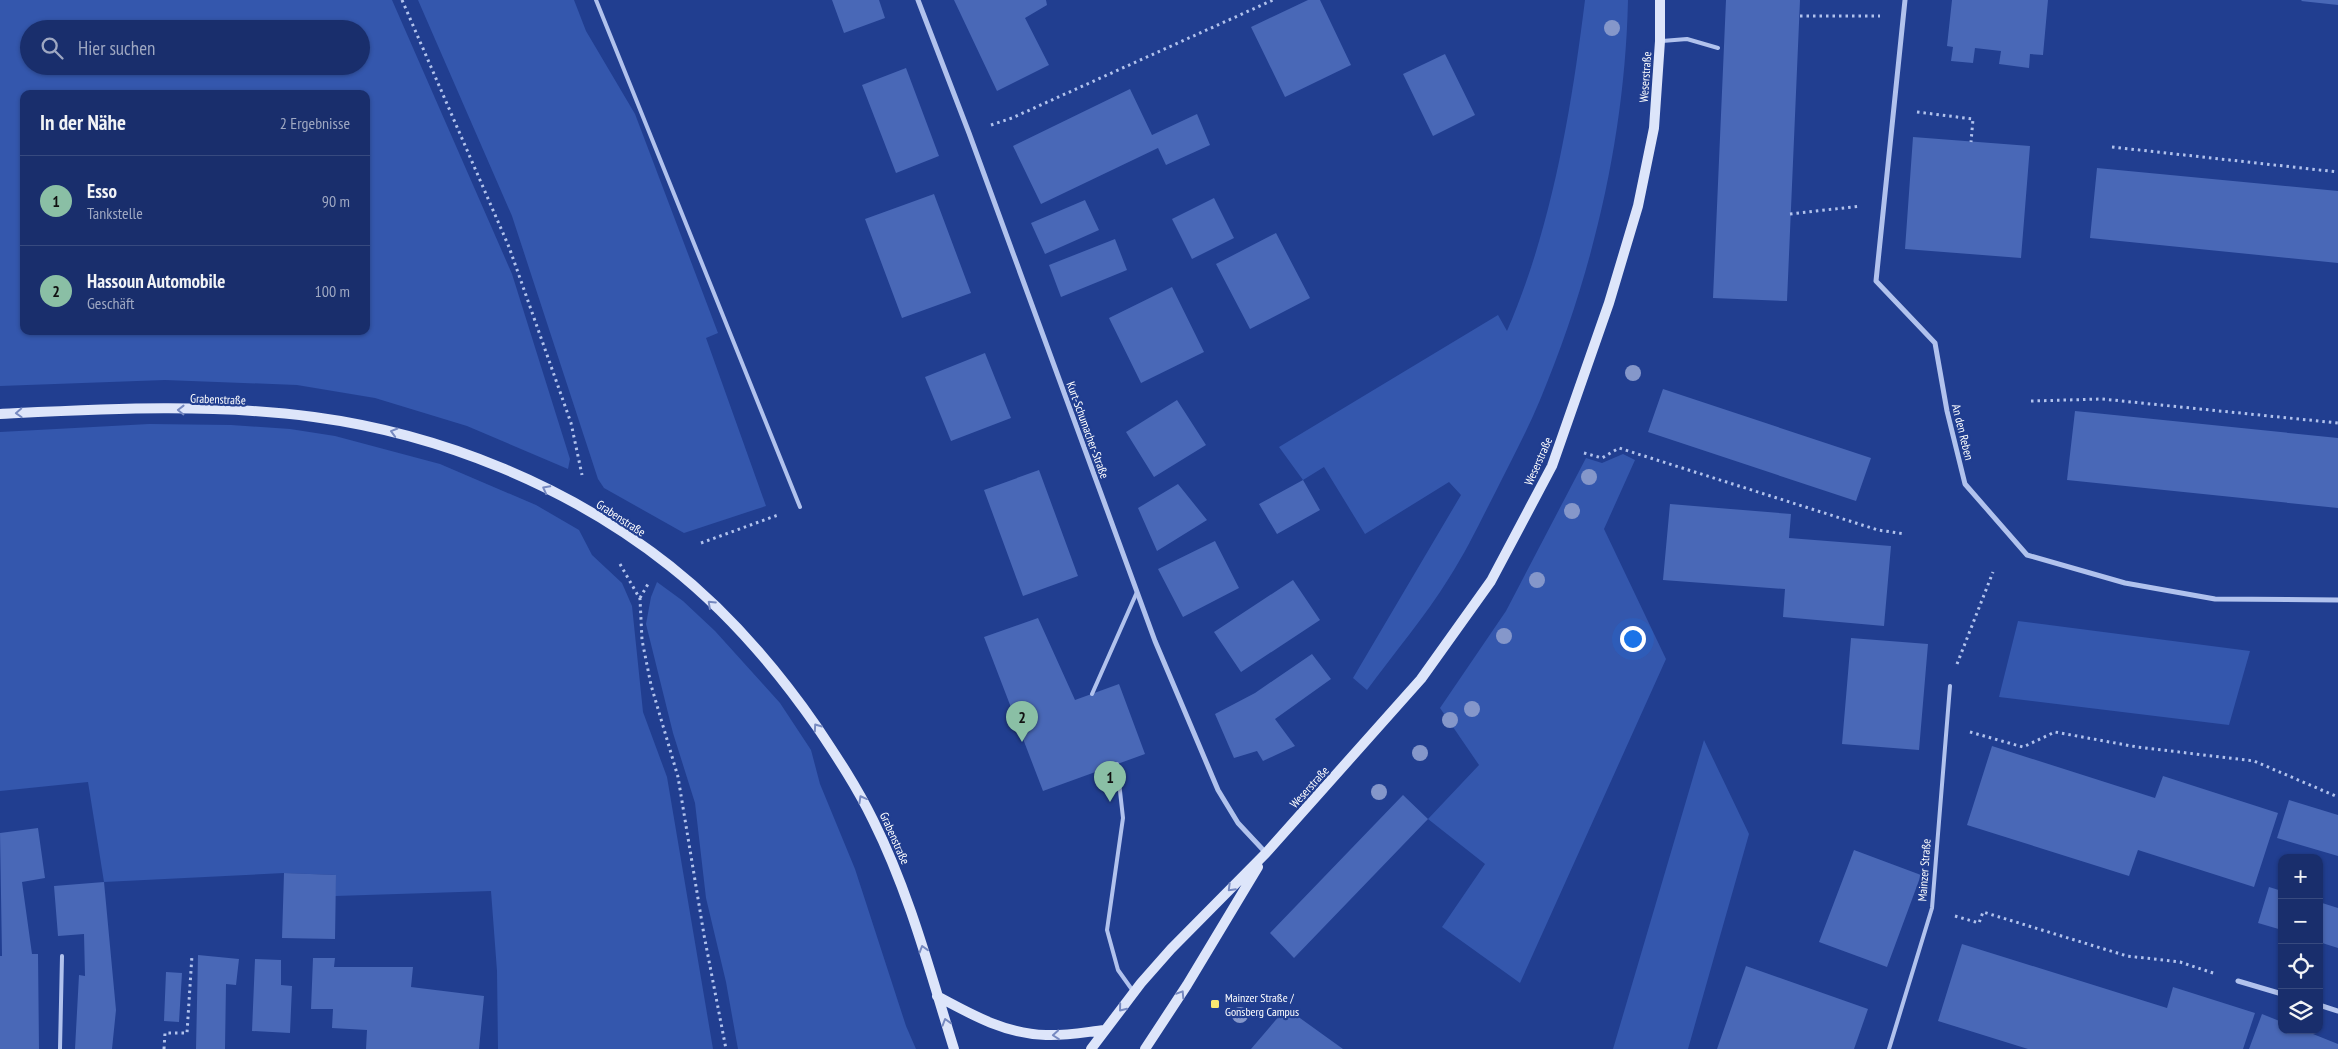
<!DOCTYPE html>
<html lang="de">
<head>
<meta charset="utf-8">
<style>
	:root { --surface:#192e6c; --page:#223672; --text:#f1f3f6; --muted:#9fa8c2; --line:#374a7f; --accent:#8abfa5 }
	body { margin:0; font-family:"PT Sans Narrow",sans-serif; background:var(--page); color:var(--text) }
	.controls { position:absolute; right:15px; bottom:15px; display:grid; overflow:hidden; border-radius:10px; box-shadow:0 1px 4px #0004 }
	.controls button { width:45px; height:45px; display:grid; place-items:center; padding:0; border:0; border-bottom:1px solid var(--line); background:var(--surface); color:var(--text); font:25px sans-serif }
	.you { position:absolute; left:1632px; top:638px; width:18px; height:18px; margin:-12px; border:4px solid #fff; border-radius:50%; background:#1a73e8; box-shadow:0 0 0 8px #1a73e833 }
	.badge { display:grid; place-items:center; width:32px; height:32px; border-radius:50%; background:var(--accent); color:#111; font-size:16px; font-weight:700 }
	.pin { position:absolute; translate:-50% -41px; filter:drop-shadow(0 1px 2px #0008) }
	.pin::after { content:''; position:absolute; top:26px; width:18px; height:15px; background:inherit; clip-path:polygon(0 0,100% 0,50% 100%) }
	.list { margin:0; padding:0; list-style:none }
	h2 { display:flex; justify-content:space-between; align-items:center; height:65px; margin:0; padding:0 20px; font-size:21px }
	h2 small { font-size:16px; font-weight:400; color:var(--muted) }
	.list li { display:grid; grid-template-columns:32px 1fr auto; gap:15px; align-items:center; box-sizing:border-box; height:90px; padding:0 20px; border-top:1px solid var(--line) }
	.list b { display:block; font-size:19px; white-space:nowrap }
	.list p { margin:0; font-size:16px; white-space:nowrap; color:var(--muted) }
	.list em { font-size:16px; font-style:normal; color:var(--muted) }
	.icon { flex:none; width:28px; height:28px; fill:none; stroke:currentColor; stroke-width:2; stroke-linecap:round; stroke-linejoin:round }
	.map { position:relative; flex:none; width:2338px; height:1049px; overflow:hidden }
	.search { position:absolute; background:var(--surface); box-shadow:0 1px 4px #0004; left:20px; top:20px; width:350px; height:55px; display:flex; align-items:center; gap:12px; box-sizing:border-box; padding:0 18px; border-radius:28px; color:var(--muted); font-size:19px }
	.panel { position:absolute; background:var(--surface); box-shadow:0 1px 4px #0004; left:20px; top:90px; width:350px; height:245px; border-radius:10px }
	.map>svg:first-child { display:block }
	.green { fill:#3457ad; fill-rule:evenodd }
	.building { fill:#4968b7 }
	.lines { fill:none; stroke-linecap:round; stroke-linejoin:round }
	.path { stroke:#b1c2ed; stroke-width:3; stroke-dasharray:2.5 4; stroke-linecap:butt }
	.lane { stroke:#b1c2ed; stroke-width:4 }
	.street { stroke:#b1c2ed; stroke-width:5 }
	.secondary { stroke:#dde5fa; stroke-width:10 }
	.tree { fill:#8597ca }
	.oneway { stroke:#7689c0 }
	.poi-dot { fill:#fae972; stroke:#213e90; stroke-width:2 }
	.labels { text-anchor:middle; dominant-baseline:central; stroke-width:4.5; stroke-linejoin:round; paint-order:stroke }
	.street-label { font-size:12px; fill:#fff; stroke:#213e90 }
	.poi-label { font-size:12px; fill:#fff; stroke:#213e90; text-anchor:start }
</style>
</head>
<body>
<div class="map">
<svg width="2338" height="1049" viewBox="0 0 2338 1049">
	<rect width="100%" height="100%" fill="#213e90"/>
	<path class="green" d="M0,0H392L512,274L570,459L568,469L467,426L375,398L297,385L165,380L0,386ZM29,29H361V66H29ZM24,94H366V331H24Z
		M418,0H574L586,31L635,114L718,333L706,338L766,506L684,533L604,488L598,479L512,216Z
		M1585,0H1628C1625,137 1593,273 1540,400C1527,431 1511,461 1496,491C1481,520 1467,550 1449,578C1425,617 1394,653 1367,690L1353,678L1461,495L1449,482L1365,534L1324,467L1303,480L1279,447L1498,315L1507,331C1552,227 1571,112 1585,0Z
		M149,424L231,425L290,429L335,436L440,464L536,505L579,530L592,555L622,583L632,606L643,712L667,777L713,1049H498L497,971L491,891L335,896L336,875L284,873L104,882L88,782L0,791V432Z
		M1623,454L1635,460L1604,529L1666,659L1520,983L1442,927L1485,864L1428,819L1479,765L1440,708L1506,611L1586,458L1602,463Z
		M657,582L683,601L715,631L780,703L811,750L820,784L855,869L906,1026L916,1049H738L726,982L706,898L695,803L673,733L646,624L651,597Z
		M2018,621L2250,651L2229,725L1999,697Z
		M1704,740L1749,834L1688,1049H1613Z"/>
	<path class="building" d="M832,0H879L885,18L844,33Z
		M954,0H1046L1047,5L1025,18L1049,65L997,91Z
		M1308,0H1320L1351,65L1285,97L1251,27Z
		M1726,0H1800L1787,301L1713,298Z
		M1952,0H2048L2043,55L2030,54L2029,68L1999,64L2001,51L1975,48L1973,63L1951,61L1953,47L1947,46Z
		M2302,0H2338V5L2301,1Z
		M1445,54L1475,115L1433,136L1403,74Z
		M906,68L939,156L896,173L862,85Z
		M1130,89L1152,135L1197,114L1210,145L1166,165L1158,148L1041,204L1013,146Z
		M1913,137L2030,146L2021,258L1905,249Z
		M2097,168L2338,191V263L2090,238Z
		M934,194L971,293L902,318L865,219Z
		M1214,198L1234,238L1192,259L1172,219Z
		M1085,200L1099,230L1045,254L1031,223Z
		M1276,233L1310,298L1250,329L1216,264Z
		M1115,239L1127,270L1061,297L1049,265Z
		M1172,287L1204,352L1141,383L1109,318Z
		M985,353L1011,418L951,441L925,377Z
		M1663,389L1871,458L1856,501L1648,432Z
		M1177,400L1206,445L1154,477L1126,432Z
		M2075,411L2338,438V508L2067,480Z
		M1039,470L1078,576L1023,596L984,490Z
		M1303,480L1320,510L1277,534L1259,504Z
		M1178,484L1207,520L1157,551L1138,508Z
		M1670,504L1791,514L1789,538L1891,546L1884,626L1783,617L1785,589L1663,580Z
		M1215,541L1239,588L1183,617L1158,569Z
		M1293,580L1320,620L1241,672L1214,632Z
		M1038,618L1075,700L1119,684L1145,754L1043,791L984,637Z
		M1851,638L1928,644L1919,750L1842,744Z
		M1312,654L1331,679L1275,719L1295,746L1263,761L1257,751L1234,758L1215,714L1255,693Z
		M1992,746L2155,798L2163,776L2278,813L2254,887L2138,850L2129,876L1967,825Z
		M1403,795L1428,819L1294,958L1270,933Z
		M2289,800L2338,815V856L2277,838Z
		M38,828L45,878L22,882L32,954H38L39,1049H0V956H2L0,833Z
		M1854,850L1921,875L1887,967L1819,942Z
		M284,873L336,875L335,939L282,938Z
		M104,882L116,1010L112,1049H75L79,975L85,976L84,934L58,936L54,886Z
		M2269,887L2282,891V930L2258,923Z
		M2319,902L2338,908V948L2319,942Z
		M1962,944L2167,1008L2173,987L2255,1013L2243,1049H2028L1938,1021Z
		M198,955L239,959L236,985L226,984L225,1049H196Z
		M313,958H335L334,967H413L411,987L484,996L479,1049H366L367,1030L332,1028L333,1009H311Z
		M255,959L281,960V985L292,986L290,1033L252,1031Z
		M1746,966L1868,1009L1854,1049H1717Z
		M166,972L182,973L179,1022L164,1021Z
		M1286,1008L1343,1049H1251Z
		M2262,1014L2282,1022V1030H2303L2338,1044V1049H2249Z"/>
	<g class="lines">
		<path class="path" d="M402,0L509,247L571,423L582,475
			M1800,16H1880
			M1917,112L1973,119L1971,142
			M991,125L1012,118L1273,0
			M2112,147L2338,172
			M1790,214L1861,206
			M2031,401L2102,399L2338,423
			M1584,453L1602,458L1619,448L1878,530L1905,534
			M701,543L778,515
			M620,564L640,599L642,640L651,685L678,777L704,935L726,1049
			M640,598L648,584
			M1957,664L1993,572
			M1970,732L2023,747L2055,732L2137,747L2254,761L2338,797
			M1955,916L1979,923L1983,912L2127,956L2180,962L2216,974
			M164,1049L165,1033H187L192,955"/>
		<path class="lane" d="M596,0L800,507
			M1662,41L1687,39L1718,48
			M1092,694L1137,592
			M1117,764L1123,818L1107,930L1118,970L1133,991
			M60,1049L62,956
			M1889,1049L1932,908L1950,686"/>
		<path class="street" d="M918,0L969,133L1155,641L1218,790L1238,823L1266,853
			M1905,0L1876,281L1935,343L1947,411L1965,484L2027,555L2125,583L2215,599L2338,600
			M2238,981L2282,994
			M2319,1005L2338,1011"/>
		<path class="secondary" d="M0,414C104,409 210,403 314,417C441,434 569,486 670,566C727,611 776,668 817,727C837,757 857,787 873,820C909,892 930,972 954,1049
			M937,996C972,1015 1006,1034 1046,1035C1065,1036 1086,1032 1105,1030
			M1091,1049L1141,983L1171,949L1266,853L1421,679L1491,581L1552,466L1609,303L1638,206L1654,128L1660,41V0
			M1145,1049L1187,985L1258,867"/>
	</g>
	<g class="tree">
		<circle cx="1612" cy="28" r="8"/>
		<circle cx="1633" cy="373" r="8"/>
		<circle cx="1589" cy="477" r="8"/>
		<circle cx="1572" cy="511" r="8"/>
		<circle cx="1537" cy="580" r="8"/>
		<circle cx="1504" cy="636" r="8"/>
		<circle cx="1472" cy="709" r="8"/>
		<circle cx="1450" cy="720" r="8"/>
		<circle cx="1420" cy="753" r="8"/>
		<circle cx="1379" cy="792" r="8"/>
		<circle cx="1240" cy="1015" r="8"/>
	</g>
	<defs><path id="oneway-chevron" d="M-2-3.5L2.5 0L-2 3.5" fill="none" stroke-width="1.6" stroke-linecap="round" stroke-linejoin="round" transform="scale(1.25)"/></defs>
	<g class="oneway">
		<use href="#oneway-chevron" transform="translate(181 410) rotate(-179)"/>
		<use href="#oneway-chevron" transform="translate(19 413) rotate(177)"/>
		<use href="#oneway-chevron" transform="translate(394 432) rotate(-164)"/>
		<use href="#oneway-chevron" transform="translate(546 489) rotate(-152)"/>
		<use href="#oneway-chevron" transform="translate(711 604) rotate(-137)"/>
		<use href="#oneway-chevron" transform="translate(817 727) rotate(-125)"/>
		<use href="#oneway-chevron" transform="translate(862 799) rotate(-119)"/>
		<use href="#oneway-chevron" transform="translate(1231 888) rotate(135)"/>
		<use href="#oneway-chevron" transform="translate(923 949) rotate(-107)"/>
		<use href="#oneway-chevron" transform="translate(1181 994) rotate(-57)"/>
		<use href="#oneway-chevron" transform="translate(1122 1008) rotate(129)"/>
		<use href="#oneway-chevron" transform="translate(946 1022) rotate(-107)"/>
		<use href="#oneway-chevron" transform="translate(1056 1035) rotate(175)"/>
	</g>
	<rect class="poi-dot" x="1210" y="999" width="10" height="10" rx="2.5"/>
	<g class="labels">
		<g class="street-label">
			<text transform="translate(1645 77) rotate(-86)">Weserstraße</text>
			<text transform="translate(218 399) rotate(2)">Grabenstraße</text>
			<text transform="translate(1088 430) rotate(70)">Kurt-Schumacher-Straße</text>
			<text transform="translate(1963 432) rotate(76)">An den Reben</text>
			<text transform="translate(1538 461) rotate(-66)">Weserstraße</text>
			<text transform="translate(621 518) rotate(33)">Grabenstraße</text>
			<text transform="translate(1309 787) rotate(-48)">Weserstraße</text>
			<text transform="translate(895 838) rotate(66)">Grabenstraße</text>
			<text transform="translate(1924 870) rotate(-86)">Mainzer Straße</text>
		</g>
		<g class="poi-label">
			<text x="1225" y="997">Mainzer Straße /<tspan x="1225" dy="14">Gonsberg Campus</tspan></text>
		</g>
	</g>
</svg>
<div class="controls">
<button>+</button>
<button>−</button>
<button><svg class="icon" aria-label="locate" viewBox="0 0 24 24"><circle cx="12" cy="12" r="6"/><path d="M12 2v4M12 18v4M2 12h4M18 12h4"/></svg></button>
<button><svg class="icon" aria-label="layers" viewBox="0 0 24 24"><path d="M12 4l9 5-9 5-9-5zM3 14l9 5 9-5"/></svg></button>
</div>
<div class="you"></div>
<div class="pin badge" style="left:1110px;top:802px">1</div>
<div class="pin badge" style="left:1022px;top:742px">2</div>
<div class="search"><svg class="icon" aria-label="search" viewBox="0 0 24 24"><circle cx="10" cy="10" r="6"/><path d="M15 15l6 6"/></svg>Hier suchen</div>
<section class="panel">
<h2>In der Nähe<small>2 Ergebnisse</small></h2>
<ul class="list">
<li><span class="badge">1</span><div><b>Esso</b><p>Tankstelle</p></div><em>90 m</em></li>
<li><span class="badge">2</span><div><b>Hassoun Automobile</b><p>Geschäft</p></div><em>100 m</em></li>
</ul>
</section>
</div>
</body>
</html>
